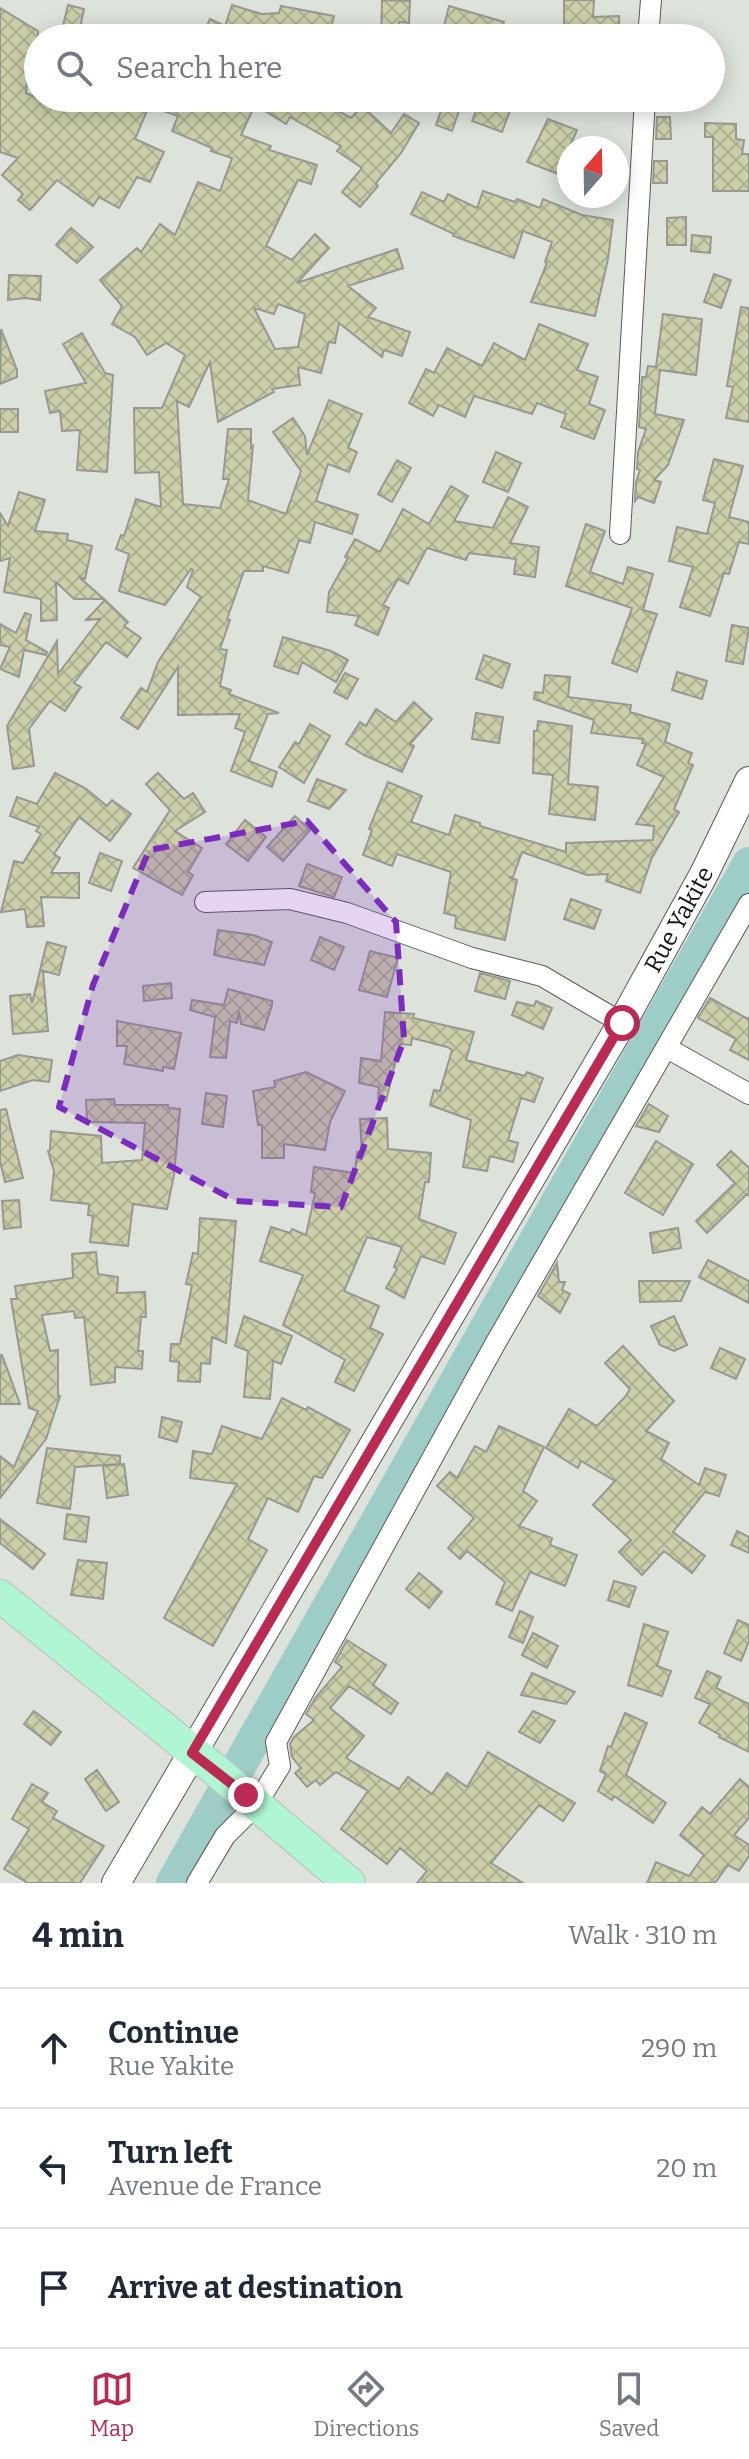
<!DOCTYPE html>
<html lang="en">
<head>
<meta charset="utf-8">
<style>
	:root { --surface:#fff; --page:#f6f6f7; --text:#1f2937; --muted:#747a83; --line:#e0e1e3; --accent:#ba2a52 }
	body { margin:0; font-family:Bitter,serif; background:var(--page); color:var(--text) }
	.compass { position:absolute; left:557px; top:136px; width:72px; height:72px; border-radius:50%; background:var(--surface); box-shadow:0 4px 20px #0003; rotate:20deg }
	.stop { position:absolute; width:24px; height:24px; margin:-18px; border:6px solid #ba2a52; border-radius:50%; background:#fff }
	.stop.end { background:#ba2a52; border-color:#fff; box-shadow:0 2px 8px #0008 }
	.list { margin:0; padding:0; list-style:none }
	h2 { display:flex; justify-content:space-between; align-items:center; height:104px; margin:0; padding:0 32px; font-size:34px }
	h2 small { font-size:26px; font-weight:400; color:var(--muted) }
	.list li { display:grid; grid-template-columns:52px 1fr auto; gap:24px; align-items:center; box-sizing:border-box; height:120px; padding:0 32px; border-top:2px solid var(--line) }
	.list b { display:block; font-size:30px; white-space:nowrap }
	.list p { margin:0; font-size:26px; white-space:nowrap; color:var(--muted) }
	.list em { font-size:26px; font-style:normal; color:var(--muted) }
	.icon { flex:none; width:44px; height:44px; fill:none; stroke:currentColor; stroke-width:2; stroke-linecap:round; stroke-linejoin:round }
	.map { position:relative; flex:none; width:749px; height:1883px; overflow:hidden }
	.search { position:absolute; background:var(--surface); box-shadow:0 4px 20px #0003; left:24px; right:24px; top:24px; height:88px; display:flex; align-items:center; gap:20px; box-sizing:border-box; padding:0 28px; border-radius:44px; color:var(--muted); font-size:30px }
	.sheet { height:464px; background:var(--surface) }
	nav { display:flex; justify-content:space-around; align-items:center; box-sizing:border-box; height:112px; border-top:2px solid var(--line); background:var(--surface); font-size:22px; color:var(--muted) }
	nav a { display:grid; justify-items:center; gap:4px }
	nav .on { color:var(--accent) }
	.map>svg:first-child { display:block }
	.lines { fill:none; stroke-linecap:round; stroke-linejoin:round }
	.river { stroke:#9dcdc6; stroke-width:34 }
	.building { fill:url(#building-cross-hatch); stroke:#979891; stroke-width:2; fill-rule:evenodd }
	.minor-casing { stroke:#585b56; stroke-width:22 }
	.secondary-casing { stroke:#585b56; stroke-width:30 }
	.primary-casing { stroke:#bdbdbd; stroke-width:34 }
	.minor { stroke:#fff; stroke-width:20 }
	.secondary { stroke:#fff; stroke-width:28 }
	.primary { stroke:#b0f5d4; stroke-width:32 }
	.route { stroke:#ba2a52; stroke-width:10 }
	.marked { fill:#7b2cbf; fill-opacity:0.2; stroke:#7b2cbf; stroke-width:6; stroke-dasharray:16 10; stroke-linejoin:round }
	.labels { text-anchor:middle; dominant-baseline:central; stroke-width:6; stroke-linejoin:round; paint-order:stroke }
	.street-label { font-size:24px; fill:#131412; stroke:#ebefe9 }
</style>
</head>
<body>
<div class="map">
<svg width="749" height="1883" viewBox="0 0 749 1883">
	<defs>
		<pattern id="building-cross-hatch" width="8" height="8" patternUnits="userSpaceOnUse" patternTransform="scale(2)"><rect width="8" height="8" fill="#cccfa9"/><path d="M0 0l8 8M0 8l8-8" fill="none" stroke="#aeb190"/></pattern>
	</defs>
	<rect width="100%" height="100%" fill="#dde2db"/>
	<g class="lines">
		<path class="river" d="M173,1883L749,864"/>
	</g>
	<path class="building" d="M382,0L410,1L409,23L399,22V38H381Z
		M564,0H594L593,17L619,16L620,38H559L564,24Z
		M68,5L84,9L78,38H60Z
		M232,5L262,14L279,13L281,6L334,16L329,38H273L274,33L245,34L253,38H201L210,19L225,26Z
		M449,6L504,22L498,38H441Z
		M0,8L38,31V52L29,66L26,93L38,98H233L254,107L241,135L271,146L269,150L317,165L311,184L298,180L266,246L292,260L315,234L329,248L297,283L397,249L403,268L348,286L376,308L368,317L410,332L402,356L384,350L382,357L339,323L335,343L329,342L321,373L298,367L300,385L272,389L274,392L218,422L210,362L189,407L177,401L183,504L220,508L229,479H223L228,429H251V448L253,446L248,500L286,514L301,471L273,432L293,418L305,436L307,455L329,400L362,414L348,448L357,452L349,472L328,464L316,501L358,515L352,534L315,522L310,543L299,540L288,573L263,566V571H244L227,619L230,620L220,649L227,650L220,686L231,690L229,694L279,713L268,714L249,761L277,772L272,787L231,771L245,732L235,728L240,714L178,715V667L138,729L121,718L141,688L147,692L158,662L201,597L187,587L193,570L191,569L165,605L119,591L129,554L116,549L121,535L124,536L136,499L161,507L159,472L135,473L134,408H162L185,355L166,343L147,355L135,337L112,324L122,306L100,280L137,248L141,252L160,224L175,235L198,182L220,191L232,158L211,151L212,148L172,131L178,116L149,106L135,139L164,152L150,182L137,177L119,208L99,197L93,206L57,180L30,210L18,200L23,194L2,175L18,158L0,152ZM278,304L305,314L298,347L275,349L254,308L274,314Z
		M244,98H294L313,110L318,100L351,118L362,106L391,133L404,114L419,123L401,153L376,183L378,186L360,207L342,192L362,168L337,151L341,146L290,117L286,124Z
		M481,98H493L512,105L502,132L472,121Z
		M445,99L461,105L452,131L436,125Z
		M657,117H670L671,139H656Z
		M548,119L577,130L558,174L527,162Z
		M705,123L736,124V139L744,140L742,154H749V191H713V137H705Z
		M654,161H667V183H653Z
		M483,191L515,202L517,199L540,208L543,199L582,215L613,220L608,259L595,316L531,302L547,263L545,262L552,242L523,231L514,258L453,236L454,234L411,214L422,192L444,202L448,194L477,208Z
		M686,217V245H667V218Z
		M71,228L93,247L77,263L56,245Z
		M692,235L711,237L710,253L691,251Z
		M714,274L731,280L721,308L704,302Z
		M9,275L41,276L40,300L26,298L8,300Z
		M741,307L749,308V422L726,418L733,387L727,386Z
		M663,314L702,319L696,375L660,370L655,414L684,420L668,465L654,480L661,482L654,503L638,497L635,501L636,482L640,470L637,469L638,452L646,429L639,427L642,377H646L648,366L656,367Z
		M539,324L588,344L577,370L598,377L589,404L605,410L594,439L561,427L566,414L537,403L532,414L474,396L465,417L439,405L433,416L409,403L426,369L434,373L447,348L482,366L494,343L525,360Z
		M1,329L17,370V377L0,384Z
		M82,333L105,373L113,375L107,472L77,470L80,430L62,431L60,411L50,413L45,391L86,383L63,344Z
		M0,409H18V432H0Z
		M496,452L521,463L508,492L483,482Z
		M714,459L743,466L729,517L749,522V544L739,542L729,574L724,573L710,616L680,607L693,567L669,561L677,527L707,534L715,503L703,500Z
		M397,460L411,468L392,502L378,494Z
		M451,486L468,496L454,521L493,528L508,497L528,507L510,543L539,547L535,577L514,574L516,559L469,553L466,560L427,548L408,584L398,579L383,605L389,608L378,635L355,625L359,616L327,612L329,592L348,558L345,557L355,539L380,552L403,509L429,524Z
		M19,492L45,500L35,531L68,534L67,540L92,546L85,579L79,577L104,599H74L56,582L57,620L41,621V599L4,592L10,558L0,561V513L8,526Z
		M586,524L605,531L590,572L623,584L628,567L653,574L643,610L657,614L637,672L612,663L632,608L566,586Z
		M105,600L128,622L124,626L141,638L127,657L106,642L74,683L81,687L65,711L50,701L29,729L34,766L13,769L7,726L57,641L58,674L100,619L86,620Z
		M25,613L31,615L26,640L47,652L46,655L24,650L19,677L0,669L10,647L0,645V624L16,633Z
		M732,625L749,628L743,664L726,661Z
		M283,637L331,651L348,660L336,682L302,662L298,674L274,666Z
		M484,655L510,664L502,688L476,679Z
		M677,672L707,681L702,699L672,690Z
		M345,673L358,679L347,699L334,692Z
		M545,675L570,677L568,697L631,705L630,712L670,724L665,742L692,753L688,763L693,765L674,809L679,812L653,856V854L640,893L606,881L608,874L587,875L522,852L513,877H509L517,880L505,940L455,928L456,916L444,913L451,872L397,854L392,866L363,855L372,830L369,829L388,782L422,796L411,822L449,835L455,815L480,823V826L566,852V843L653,840L654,826L636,824L664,777L637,765L646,744L642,743L643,739L591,733L594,720L534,699L535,692L543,693Z
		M414,702L432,719L410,744L414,746L402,772L364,755L346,744L360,722L366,726L376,709L396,722Z
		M476,713L503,717L499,743L472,739Z
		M538,721L572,726L568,784L598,787L595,820L549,814L553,775L533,773L534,731H537Z
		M310,724L330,736L304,783L279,767L295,742L299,744Z
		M55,773L85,788L107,806L112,800L131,814L110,841L79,817L54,854L60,858L51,873H79V898L41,897L44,926L27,927L25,909L1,912L14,861L23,863L41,834L36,831L39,827L10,816L17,797L37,804Z
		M158,773L184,799L193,793L205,812L175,831L202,848L188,872L193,875L182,895L133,868L170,810L146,784Z
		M317,779L346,790L329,809L308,801Z
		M295,816L310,830L283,861L267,847Z
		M245,820L266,837L248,861L226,844Z
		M100,853L122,861L111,891L89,883Z
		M307,864L342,877L334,897L299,886Z
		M571,899L601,910L594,929L564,919Z
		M218,930L253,935L272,942L264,965L214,955Z
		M320,937L344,947L334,970L311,960Z
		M47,942L66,947L59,975L40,970Z
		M370,951L398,958L387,997L359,990Z
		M40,971H43L48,1031L13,1034L10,996L30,994L32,1003Z
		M480,973L510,981L505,999L475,991Z
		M171,983L172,998L144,1001L143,986Z
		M228,989L272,1001V1005L264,1030L241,1024L239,1011L237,1023L230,1021L226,1058L210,1057L215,1017L190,1010L192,1000L224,1005Z
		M710,998L748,1019L749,1017V1060L730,1050L736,1039L698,1018Z
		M536,1001L552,1008L543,1029L512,1015L517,1002L534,1006Z
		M385,1012L414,1014L413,1018L474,1032L466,1060L525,1076L527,1072L543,1078L534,1102L521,1098L508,1140L518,1143L513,1162L490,1156L487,1171L463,1167L471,1120L430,1105L434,1090L440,1091L452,1050L447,1047L412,1038L411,1045L400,1044L386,1101L378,1099L379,1087L359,1083L361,1058L381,1061Z
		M117,1021L181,1033L174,1069L163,1067V1071L124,1064L127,1046H117Z
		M18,1055L52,1060L49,1082L33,1080L0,1091V1061Z
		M306,1072L345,1091L330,1122L325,1150L284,1144V1158H262V1125H258L253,1091L275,1087L274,1081Z
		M206,1093L227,1096L223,1127L202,1124Z
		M114,1099L115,1105H168V1108L180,1109L174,1175L167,1209L133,1204L128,1246L90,1242L93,1216L88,1215L89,1204L51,1200L54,1171L48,1151L50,1150L51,1131L101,1136L102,1163L142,1160L145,1123L87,1122L86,1100Z
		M649,1104L668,1116L659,1132L636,1126Z
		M6,1109L23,1178L5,1182L0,1161V1110Z
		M387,1118L388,1149L431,1153L429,1182H425L419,1219L456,1233L444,1264L421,1256L404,1298L386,1288L397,1269L394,1267L402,1247L367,1237L344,1291L379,1306L370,1328L383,1334L354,1391L335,1382L345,1360L283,1325L303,1275L260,1261L271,1227L290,1233L292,1229L306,1235L315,1193L311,1192L314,1167L355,1173L357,1152L362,1153L360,1119Z
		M656,1141L693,1164L663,1215L625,1193Z
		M731,1151L749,1168V1196L747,1194L707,1233L696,1221L735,1183L717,1165Z
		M19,1200L21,1227L4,1229L2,1201Z
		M200,1218L236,1221L226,1343L212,1337L210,1364L201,1363L200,1382L178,1381L179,1362L170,1361L171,1344H180L192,1285L186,1284L193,1253L198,1254Z
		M678,1228L681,1248L653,1253L650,1233Z
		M96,1252L98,1274L118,1277L117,1293L145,1292L146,1317H141L138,1351H143L142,1369L115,1367V1382L91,1385L84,1317L75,1318L74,1311L42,1315L50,1351L58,1350V1396H60L46,1439L0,1498V1456L14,1467L38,1411L29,1408L11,1299H17L15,1286L73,1278L72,1254Z
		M708,1260L749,1281V1303L699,1277Z
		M557,1263L559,1282H565L562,1290L570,1294L560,1313L538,1296Z
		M639,1281H690L681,1301L640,1302Z
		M244,1316L292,1336L281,1364L273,1361L270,1399L244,1397L248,1351L235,1346Z
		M674,1316L687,1345L674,1351L660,1345L651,1326Z
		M623,1346L674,1401L646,1431L669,1443L661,1459L699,1485L705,1468L726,1475L719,1496L705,1492L673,1532L705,1556L692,1573L664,1551L642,1575L619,1552L631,1540L593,1505L615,1481L581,1461L578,1468L546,1448L569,1409L597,1426L625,1397L630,1389L605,1363Z
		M720,1348L745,1359L736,1379L711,1368Z
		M0,1355H2L20,1404H0Z
		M282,1398L306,1410L308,1407L350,1430L322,1478L314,1476L298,1512L268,1498L248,1539L267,1550L213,1646L164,1618L237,1484L190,1478L193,1451L212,1454L222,1426L262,1439Z
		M162,1417L182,1422L177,1442L159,1437Z
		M499,1426L544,1447L523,1491L537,1501L519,1526L552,1538L550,1545L577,1555L565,1586L530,1572L512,1611L496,1604L505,1582L467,1551L460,1559L448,1548L474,1518L437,1486L450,1472L457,1478L475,1446L486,1452Z
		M47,1448L120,1456V1464L75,1467L70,1509L37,1503Z
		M124,1464L128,1495L107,1498L103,1466Z
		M67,1514L89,1517L86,1542L64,1539Z
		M0,1519L45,1554L33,1569L0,1543Z
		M737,1531L749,1537V1553L731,1545Z
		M78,1560L107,1563L103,1599L71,1595Z
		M419,1573L442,1592L429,1608L406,1589Z
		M614,1581L636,1587L629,1607L608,1600Z
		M520,1611L533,1617L523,1643L509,1637Z
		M738,1620L749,1625V1641L741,1661L724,1653Z
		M644,1624L668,1632L657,1666L671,1671L662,1696L628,1685Z
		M533,1633L558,1646L547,1668L522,1655Z
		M347,1640L386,1665L373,1685L398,1703L391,1714L349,1686L330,1708L364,1736L346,1758L399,1789L408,1777L432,1794L447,1773L467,1787L488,1752L575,1803L563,1821L539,1805L491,1863L523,1883H417L427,1871L400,1848L387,1864L341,1829L368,1791L336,1772L320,1785L316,1780L307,1787L295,1773L301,1768L292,1757L290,1744L294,1737L314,1720L306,1714L316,1697L342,1667L335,1662Z
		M707,1671L721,1677L716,1688L749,1704V1752L719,1737L720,1735L699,1723L710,1704L695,1698Z
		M532,1673L575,1692L566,1704L521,1695Z
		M34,1711L61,1732L51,1745L24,1724Z
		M533,1711L555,1721L540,1743L519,1732Z
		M625,1713L647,1723L626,1775L666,1803L653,1823L614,1796L612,1800L598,1791L606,1774L600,1771L608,1746L611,1747Z
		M97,1770L119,1802L106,1811L85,1779Z
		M740,1779L749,1787V1818L734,1835L749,1845V1856L739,1871L728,1865L715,1883H647L656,1862L689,1876L704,1855L680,1835L702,1807L710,1814Z
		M32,1784L48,1793L42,1802L57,1811L53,1818L104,1846L80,1883H28L4,1869L29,1829L12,1819Z"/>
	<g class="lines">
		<defs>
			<path id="minor" d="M648,38L651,0
				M620,534L645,98
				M205,902L290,899L347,913L472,958L542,976L622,1023
				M667,1048L749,1094
				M197,1883L225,1836L256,1805L280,1766L276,1742L495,1344L749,904"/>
			<g id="secondary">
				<path id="s1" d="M116,1883L622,1023L704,874L749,781"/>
			</g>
			<path id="primary" d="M0,1596L213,1768L349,1883"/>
		</defs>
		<use href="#minor" class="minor-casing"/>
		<use href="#secondary" class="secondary-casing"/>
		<use href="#primary" class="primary-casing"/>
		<use href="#minor" class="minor"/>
		<use href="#secondary" class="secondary"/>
		<use href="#primary" class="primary"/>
	</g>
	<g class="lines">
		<path class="route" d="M246,1795L192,1753L622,1023"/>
	</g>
	<path class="marked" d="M307,821L396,922L404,1040L341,1207L236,1201L59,1107L93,985L149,850Z"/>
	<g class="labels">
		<g class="street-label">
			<text stroke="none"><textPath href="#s1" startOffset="1116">Rue Yakite</textPath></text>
		</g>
	</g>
</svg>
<svg class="compass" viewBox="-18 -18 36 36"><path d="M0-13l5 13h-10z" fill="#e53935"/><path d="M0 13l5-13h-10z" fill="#747a83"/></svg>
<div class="stop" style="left:622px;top:1023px"></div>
<div class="stop end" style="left:246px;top:1795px"></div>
<div class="search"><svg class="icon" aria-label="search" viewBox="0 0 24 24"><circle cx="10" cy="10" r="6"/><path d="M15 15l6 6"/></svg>Search here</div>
</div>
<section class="sheet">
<h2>4 min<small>Walk · 310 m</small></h2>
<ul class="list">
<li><svg class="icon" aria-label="ahead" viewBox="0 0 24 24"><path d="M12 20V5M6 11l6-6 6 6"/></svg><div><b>Continue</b><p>Rue Yakite</p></div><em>290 m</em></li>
<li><svg class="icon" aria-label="left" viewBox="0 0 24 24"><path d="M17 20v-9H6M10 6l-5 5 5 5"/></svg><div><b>Turn left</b><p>Avenue de France</p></div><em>20 m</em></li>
<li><svg class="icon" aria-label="arrive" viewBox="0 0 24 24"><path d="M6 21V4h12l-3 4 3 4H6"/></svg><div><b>Arrive at destination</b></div></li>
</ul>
</section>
<nav>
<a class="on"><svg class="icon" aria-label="map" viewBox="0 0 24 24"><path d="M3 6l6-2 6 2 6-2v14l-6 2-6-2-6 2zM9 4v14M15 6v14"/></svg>Map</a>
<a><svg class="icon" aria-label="directions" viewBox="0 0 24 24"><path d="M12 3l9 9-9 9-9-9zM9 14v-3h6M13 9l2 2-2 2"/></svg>Directions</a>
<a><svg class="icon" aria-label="saved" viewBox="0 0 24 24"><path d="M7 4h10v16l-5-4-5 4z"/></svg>Saved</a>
</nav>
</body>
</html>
